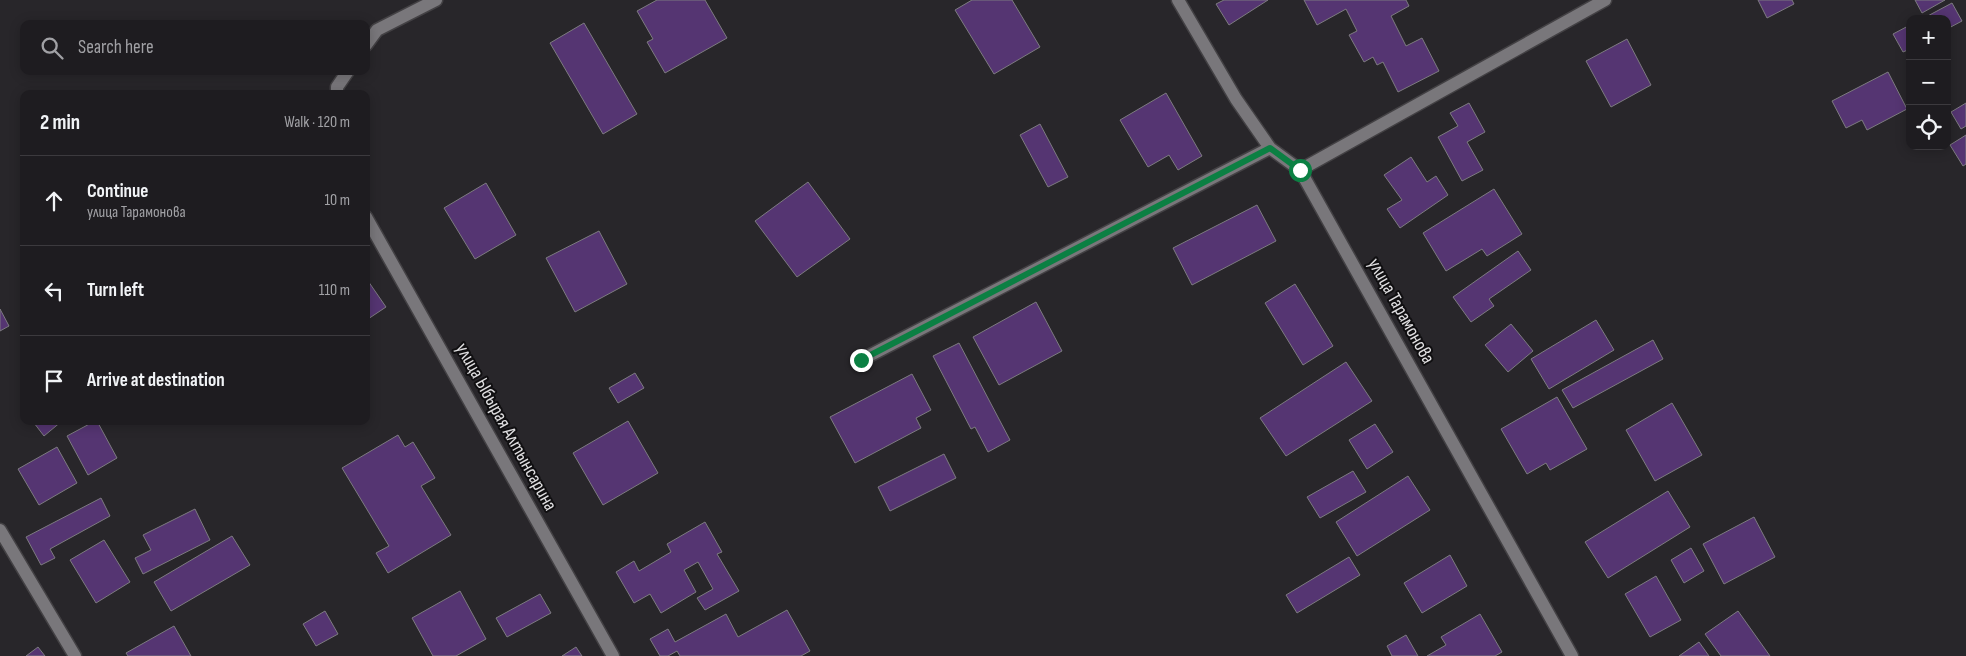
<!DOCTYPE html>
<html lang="en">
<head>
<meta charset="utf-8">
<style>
	:root { --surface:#1e1c20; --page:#2b292d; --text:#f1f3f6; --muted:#a1a1a5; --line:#3c3a3e }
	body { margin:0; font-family:"Sofia Sans Condensed",sans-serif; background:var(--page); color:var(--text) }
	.controls { position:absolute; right:15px; top:15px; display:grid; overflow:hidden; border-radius:10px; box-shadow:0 2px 12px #0003 }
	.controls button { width:45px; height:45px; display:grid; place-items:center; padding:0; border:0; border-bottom:1px solid var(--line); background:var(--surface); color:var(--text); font:25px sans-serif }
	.stop { position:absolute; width:15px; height:15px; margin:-11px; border:4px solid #0b8043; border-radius:50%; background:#fff }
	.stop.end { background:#0b8043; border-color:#fff; box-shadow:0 1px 5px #0008 }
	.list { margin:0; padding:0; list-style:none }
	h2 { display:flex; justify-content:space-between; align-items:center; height:65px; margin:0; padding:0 20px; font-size:21px }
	h2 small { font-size:16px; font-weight:400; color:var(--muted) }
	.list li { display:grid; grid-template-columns:32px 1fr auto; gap:15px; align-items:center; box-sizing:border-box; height:90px; padding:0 20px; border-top:1px solid var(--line) }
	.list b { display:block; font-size:19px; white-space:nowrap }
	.list p { margin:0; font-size:16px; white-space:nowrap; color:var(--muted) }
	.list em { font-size:16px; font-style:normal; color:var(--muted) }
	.icon { flex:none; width:28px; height:28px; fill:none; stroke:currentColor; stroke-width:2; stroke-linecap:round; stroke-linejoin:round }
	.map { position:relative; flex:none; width:1966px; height:656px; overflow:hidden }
	.search { position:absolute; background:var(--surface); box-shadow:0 2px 12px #0003; left:20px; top:20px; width:350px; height:55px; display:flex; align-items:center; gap:12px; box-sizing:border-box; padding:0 18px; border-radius:10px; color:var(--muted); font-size:19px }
	.panel { position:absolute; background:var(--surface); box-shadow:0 2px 12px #0003; left:20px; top:90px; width:350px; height:335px; border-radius:10px }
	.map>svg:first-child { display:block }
	.building { fill:#553572; stroke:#7d7b80 }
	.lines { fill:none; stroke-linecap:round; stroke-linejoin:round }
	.minor-casing { stroke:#434144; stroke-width:15 }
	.minor { stroke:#79777b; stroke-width:12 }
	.route { stroke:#0b8043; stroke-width:6 }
	.labels { text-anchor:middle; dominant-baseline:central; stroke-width:4; stroke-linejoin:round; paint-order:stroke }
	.street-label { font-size:19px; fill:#e1e0e2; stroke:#100f11 }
</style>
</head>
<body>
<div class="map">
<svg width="1966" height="656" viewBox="0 0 1966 656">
	<rect width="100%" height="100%" fill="#28262a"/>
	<path class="building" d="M657,0H705L727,38L665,73L647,42L653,39L637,11Z
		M972,0H1012L1040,47L994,74L955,10Z
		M1224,0H1268L1229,25L1216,4Z
		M1304,0H1406L1409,6L1391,16L1406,46L1422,38L1439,71L1398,92L1383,62L1377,65L1373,57L1364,62L1349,35L1357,31L1346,9L1317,25Z
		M1758,0H1792L1794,4L1767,18Z
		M1915,0H1945L1922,13Z
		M1952,3L1962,21L1947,29V19H1922Z
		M584,23L637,114L603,134L550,43Z
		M1910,25V49L1903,52L1893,34Z
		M1627,39L1651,85L1611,107L1586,61Z
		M1888,72L1907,109L1867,130L1862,120L1846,128L1832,101Z
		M1166,93L1202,156L1178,170L1169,155L1148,167L1120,120Z
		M1469,103L1485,132L1467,142L1483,170L1462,181L1438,137L1458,126L1450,113Z
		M1966,103V126L1961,129L1951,112Z
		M1040,124L1068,177L1048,187L1020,135Z
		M1966,135V164L1963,166L1950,145Z
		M1411,157L1427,182L1436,176L1448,195L1400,228L1387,209L1402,200L1384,175Z
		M808,182L850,239L797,277L755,221Z
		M486,183L516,235L475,259L444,208Z
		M1494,189L1522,234L1487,256L1482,249L1446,271L1423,233Z
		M1257,205L1276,241L1192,285L1173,248Z
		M599,231L627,284L575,312L546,258Z
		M1518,251L1531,270L1489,299L1494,306L1471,322L1453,297Z
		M366,278L386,307L368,319L366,317Z
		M1295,284L1333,346L1303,365L1265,303Z
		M1036,302L1062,351L999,385L973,337Z
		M0,309L9,326L0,331Z
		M1596,320L1614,350L1549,389L1531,359Z
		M1511,324L1533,351L1508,372L1485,345Z
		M1653,340L1663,359L1573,408L1562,390Z
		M959,343L1010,440L988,452L975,427L971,429L933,356Z
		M1346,362L1372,401L1286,456L1260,418Z
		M635,373L644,388L618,403L609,388Z
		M912,374L931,410L916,418L921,428L855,463L830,417Z
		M1557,397L1587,449L1550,470L1546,463L1527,474L1501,429Z
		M1672,403L1702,455L1655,481L1626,430Z
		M35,421H62L44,436L34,423Z
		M95,421H97L117,458L88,475L67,436Z
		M628,421L658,473L603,505L573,453Z
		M1375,424L1393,452L1367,469L1349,440Z
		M398,435L405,447L413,442L435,478L421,486L451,535L388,573L376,553L389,546L342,468Z
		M57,447L77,483L39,505L18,469Z
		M944,454L956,478L890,511L878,487Z
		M1353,471L1366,492L1320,518L1307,497Z
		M1408,476L1430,510L1357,556L1336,522Z
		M1668,491L1690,527L1608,578L1585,542Z
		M101,498L110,516L50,549L55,558L41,565L26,537Z
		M195,509L210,540L143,574L135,558L151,550L143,535Z
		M1754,517L1775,557L1724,584L1703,544Z
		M705,522L722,552L717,554L739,591L705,610L697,598L713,589L698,562L684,570L696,592L661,613L650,594L634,603L616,572L634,561L639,571L671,552L667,544Z
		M232,536L250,565L171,611L154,582Z
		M104,540L130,582L96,603L70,560Z
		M1691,548L1704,571L1684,583L1671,560Z
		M1450,555L1467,586L1422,613L1404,583Z
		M1349,557L1360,575L1297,613L1286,595Z
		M1656,576L1681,620L1650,637L1625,594Z
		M460,591L486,639L456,656H433L412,618Z
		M540,594L551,613L507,637L496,618Z
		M787,610L810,651L801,656H680L677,651L668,656H660L650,639L668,629L675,642L726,614L738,637Z
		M325,611L338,634L316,646L303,624Z
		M1738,611L1770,656H1721L1705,634Z
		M1480,614L1502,652L1495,656H1427L1446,645L1441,637Z
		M174,626L191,656H128L126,653Z
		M1406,635L1418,656H1392L1387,646Z
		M1699,642L1709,656H1679Z
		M38,647L45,656H26Z
		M576,647L582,656H562Z"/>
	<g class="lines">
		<defs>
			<path id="minor" d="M1178,0L1236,99L1270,148L1300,170L1572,656
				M366,45L377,30L436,0
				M337,94V87L348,71
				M1300,170L1605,0
				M366,217L613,656
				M861,360L1270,148
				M0,530L75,656"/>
		</defs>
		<use href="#minor" class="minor-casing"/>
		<use href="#minor" class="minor"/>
	</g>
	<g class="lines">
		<path class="route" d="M861,360L1270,148L1300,170"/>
	</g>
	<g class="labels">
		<g class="street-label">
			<text transform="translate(1401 311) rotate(61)">улица Тарамонова</text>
			<text transform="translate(506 427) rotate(61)">улица Ыбырая Алтынсарина</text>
		</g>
	</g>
</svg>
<div class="controls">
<button>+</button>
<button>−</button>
<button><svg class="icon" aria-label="locate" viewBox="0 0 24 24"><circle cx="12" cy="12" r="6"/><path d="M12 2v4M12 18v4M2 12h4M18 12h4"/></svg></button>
</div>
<div class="stop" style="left:1300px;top:170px"></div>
<div class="stop end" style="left:861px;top:360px"></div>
<div class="search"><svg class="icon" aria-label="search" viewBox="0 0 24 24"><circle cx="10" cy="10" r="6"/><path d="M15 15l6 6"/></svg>Search here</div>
<section class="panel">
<h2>2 min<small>Walk · 120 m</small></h2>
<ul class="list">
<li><svg class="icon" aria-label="ahead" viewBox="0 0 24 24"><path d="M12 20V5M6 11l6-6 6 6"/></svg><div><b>Continue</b><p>улица Тарамонова</p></div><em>10 m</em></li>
<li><svg class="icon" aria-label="left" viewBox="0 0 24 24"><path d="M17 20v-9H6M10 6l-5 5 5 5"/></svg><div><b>Turn left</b></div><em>110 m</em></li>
<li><svg class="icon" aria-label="arrive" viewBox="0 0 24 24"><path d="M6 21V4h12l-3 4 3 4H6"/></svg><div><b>Arrive at destination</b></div></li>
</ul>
</section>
</div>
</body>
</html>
